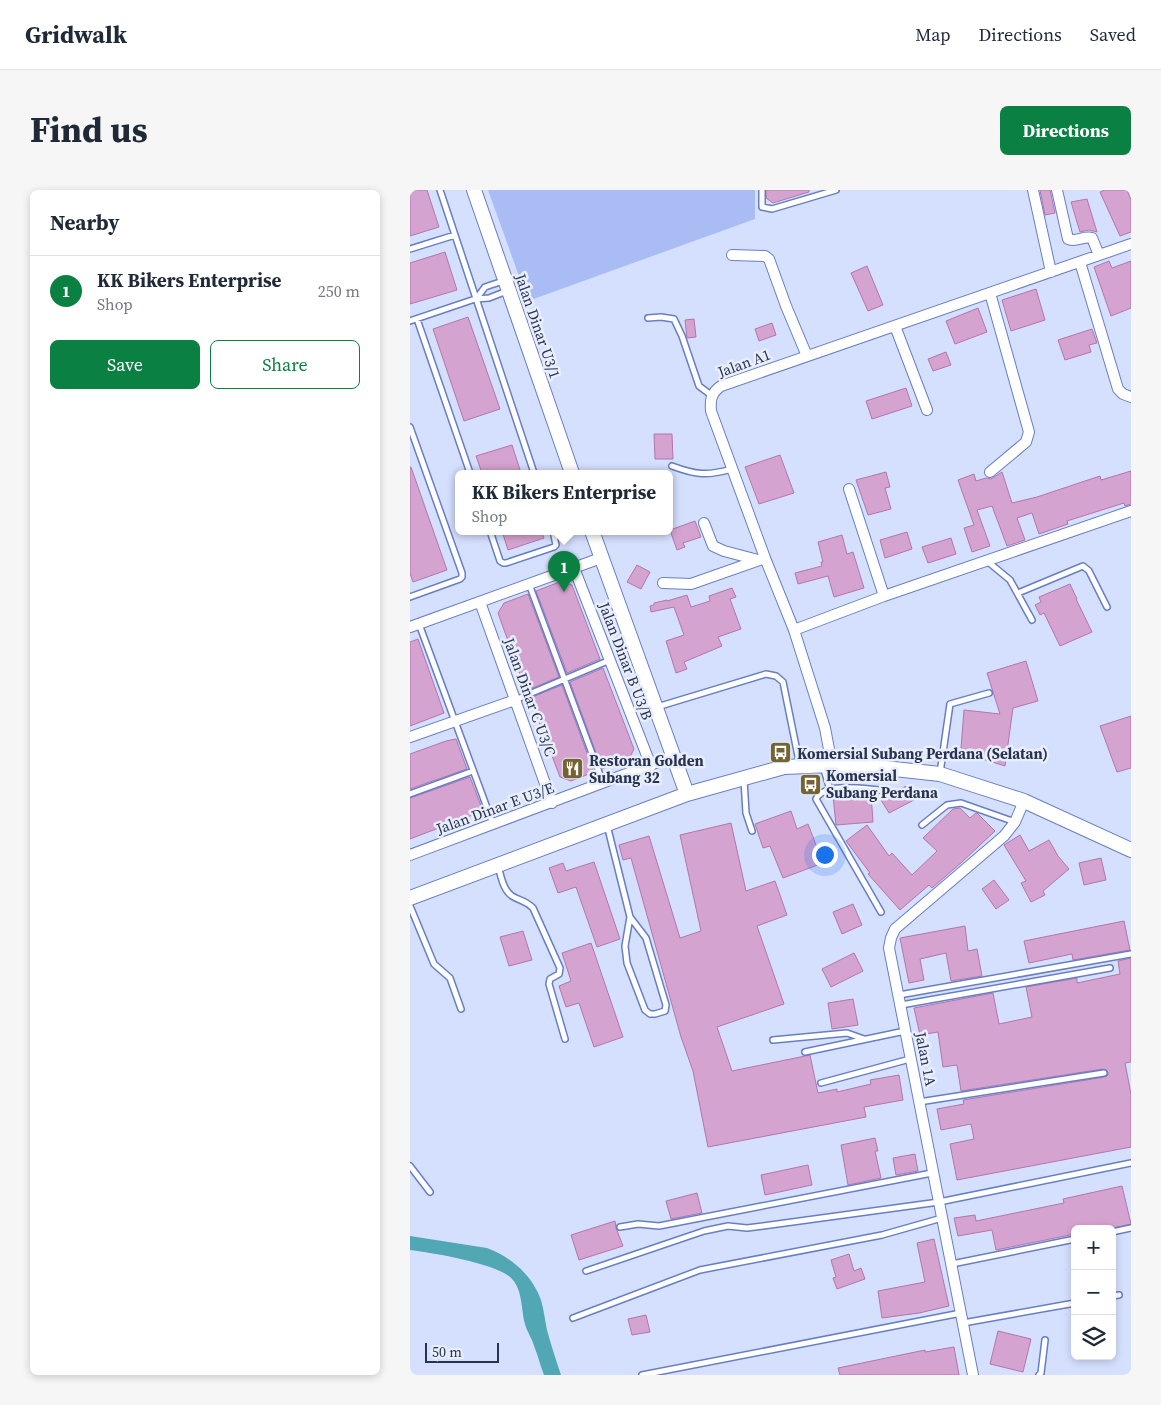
<!DOCTYPE html>
<html lang="en">
<head>
<meta charset="utf-8">
<style>
	:root { --surface:#fff; --page:#f6f6f7; --text:#1f2937; --muted:#747a83; --line:#e0e1e3; --accent:#0b8043 }
	body { margin:0; font-family:"Source Serif 4",serif; background:var(--page); color:var(--text) }
	.controls { position:absolute; right:15px; bottom:15px; display:grid; overflow:hidden; border-radius:8px; box-shadow:0 2px 8px #0003 }
	.controls button { width:45px; height:45px; display:grid; place-items:center; padding:0; border:0; border-bottom:1px solid var(--line); background:var(--surface); color:var(--text); font:25px sans-serif }
	.scale { position:absolute; left:15px; bottom:12px; width:74px; box-sizing:border-box; padding-left:5px; border:2px solid #293350; border-top:0; font-size:14px; line-height:18px; white-space:nowrap; color:#293350; -webkit-text-stroke:4px #e8eefd; paint-order:stroke }
	.you { position:absolute; left:414px; top:664px; width:18px; height:18px; margin:-12px; border:4px solid #fff; border-radius:50%; background:#1a73e8; box-shadow:0 0 0 8px #1a73e833 }
	.badge { display:grid; place-items:center; width:32px; height:32px; border-radius:50%; background:var(--accent); color:#fff; font-size:16px; font-weight:700 }
	.pin { position:absolute; translate:-50% -41px; filter:drop-shadow(0 1px 2px #0008) }
	.pin::after { content:''; position:absolute; top:26px; width:18px; height:15px; background:inherit; clip-path:polygon(0 0,100% 0,50% 100%) }
	.popup { position:absolute; left:45px; top:280px; width:218px; height:65px; box-sizing:border-box; display:grid; place-content:center; border-radius:8px; background:var(--surface); filter:drop-shadow(0 1px 4px #0005); font-size:16px; white-space:nowrap; color:var(--muted) }
	.popup b { font-size:19px; color:var(--text) }
	.popup::after { content:''; position:absolute; left:50%; top:100%; margin-left:-10px; border:10px solid transparent; border-top-color:var(--surface) }
	.list { margin:0; padding:0; list-style:none }
	h2 { display:flex; justify-content:space-between; align-items:center; height:65px; margin:0; padding:0 20px; font-size:21px }
	h2 small { font-size:16px; font-weight:400; color:var(--muted) }
	.list li { display:grid; grid-template-columns:32px 1fr auto; gap:15px; align-items:center; box-sizing:border-box; height:70px; padding:0 20px; border-top:1px solid var(--line) }
	.list b { display:block; font-size:19px; white-space:nowrap }
	.list p { margin:0; font-size:16px; white-space:nowrap; color:var(--muted) }
	.list em { font-size:16px; font-style:normal; color:var(--muted) }
	.actions { display:flex; gap:10px; padding:15px 20px }
	.actions a { flex:1; padding:11px 0; border:1px solid var(--accent); border-radius:8px; text-align:center; font-size:18px; color:var(--accent) }
	.actions .main { background:var(--accent); color:#fff }
	.icon { flex:none; width:28px; height:28px; fill:none; stroke:currentColor; stroke-width:2; stroke-linecap:round; stroke-linejoin:round }
	.map { position:relative; flex:none; width:721px; height:1185px; overflow:hidden; border-radius:8px }
	header { display:flex; align-items:center; gap:30px; box-sizing:border-box; height:70px; padding:0 25px; background:var(--surface); border-bottom:1px solid var(--line) }
	header strong { font-size:24px }
	nav { display:flex; gap:28px; margin-inline-start:auto; font-size:18px }
	.intro { display:flex; align-items:center; justify-content:space-between; box-sizing:border-box; height:120px; padding:0 30px }
	h1 { margin:0; font-size:35px }
	.button { padding:12px 22px; border-radius:8px; background:var(--accent); color:#fff; font-size:18px; font-weight:700 }
	main { display:flex; gap:30px; padding:0 30px }
	aside { flex:1; background:var(--surface); border-radius:8px; box-shadow:0 2px 8px #0003 }
	.map>svg:first-child { display:block }
	.green { fill:#a9bcf3 }
	.water { fill:#52a7b5 }
	.building { fill:#d5a3d0; stroke:#b375ad }
	.lines { fill:none; stroke-linecap:round; stroke-linejoin:round }
	.service-casing { stroke:#687ec3; stroke-width:8 }
	.minor-casing { stroke:#687ec3; stroke-width:12 }
	.tertiary-casing { stroke:#687ec3; stroke-width:16 }
	.service { stroke:#fff; stroke-width:5 }
	.minor { stroke:#fff; stroke-width:10 }
	.tertiary { stroke:#fff; stroke-width:14 }
	.labels { text-anchor:middle; dominant-baseline:central; stroke-width:5; stroke-linejoin:round; paint-order:stroke }
	.street-label { font-size:15px; fill:#293350; stroke:#e8eefd }
	.poi-label { font-size:15px; font-weight:bold; fill:#293350; stroke:#e8eefd; text-anchor:start }
</style>
</head>
<body>
<header>
<strong>Gridwalk</strong>
<nav><a>Map</a><a>Directions</a><a>Saved</a></nav>
</header>
<div class="intro"><h1>Find us</h1><a class="button">Directions</a></div>
<main>
<aside>
<h2>Nearby<small></small></h2>
<ul class="list">
<li><span class="badge">1</span><div><b>KK Bikers Enterprise</b><p>Shop</p></div><em>250 m</em></li>
</ul>
<div class="actions"><a class="main">Save</a><a>Share</a></div>
</aside>
<div class="map">
<svg width="721" height="1185" viewBox="0 0 721 1185">
	<rect width="100%" height="100%" fill="#d5e0ff"/>
	<path class="green" d="M78,0H345V29L118,111Z"/>
	<path class="water" d="M0,1046L77,1058C101,1067 122,1085 131,1110C134,1120 135,1131 137,1140C141,1155 146,1170 151,1185H134C130,1175 128,1165 124,1156C122,1148 117,1142 115,1134C111,1120 113,1098 100,1087C84,1073 23,1063 0,1060Z"/>
	<path class="building" d="M0,0H17L29,37L0,46Z
		M356,0H399V2L363,13L356,8Z
		M630,0H640L645,23L635,25Z
		M695,0H717L721,10V42L710,46L690,2Z
		M677,9L687,42L679,40L670,42L661,12Z
		M35,62L47,100L0,114V73Z
		M699,71L702,78L721,71V118L701,126L684,77Z
		M457,76L473,115L458,121L441,83Z
		M626,99L635,130L601,141L592,110Z
		M568,118L577,142L545,154L536,131Z
		M58,127L90,219L54,231L23,139Z
		M284,129L286,147L277,148L275,130Z
		M362,133L366,145L349,151L345,139Z
		M682,139L687,153L679,155L681,162L655,170L648,150Z
		M536,162L541,175L523,181L518,169Z
		M496,198L502,216L462,229L456,211Z
		M244,244H262L263,269H245Z
		M102,255L111,283H72L66,266Z
		M370,265L384,303L349,314L335,277Z
		M0,277H1L37,380L3,392L0,383Z
		M721,281V314L715,316L714,313L657,331L658,334L629,344L622,323L607,328L615,350L597,356L582,316L567,320L580,356L562,362L554,338L564,335L548,290L564,284L566,291L576,288L581,289L592,282L602,313L627,307L690,286L691,290Z
		M476,282L480,297L475,298L481,319L458,325L446,290Z
		M285,331L291,347L273,353L275,357L267,360L260,340Z
		M92,341H131L134,348L98,360Z
		M497,342L502,359L475,368L470,350Z
		M432,345L437,364L443,362L454,398L424,407L418,386L388,394L385,383L412,376L411,372H413L408,352Z
		M541,348L546,364L518,373L512,357Z
		M227,375L240,382L231,399L217,392Z
		M152,391L162,395L190,469L157,483L126,401Z
		M660,394L667,409H666L682,442L650,456L634,423L630,425L625,415L631,412L629,407Z
		M322,398L326,407L320,409L331,439L308,447L312,456L274,472L277,479L266,483L256,451L274,445L264,417L241,422L240,416L244,415V413L257,410V411L277,405L281,417L300,411L299,406Z
		M118,404L149,487L116,501L88,423L94,413Z
		M8,449L34,523L0,536V452Z
		M616,471L628,511L603,518L595,576L566,567L561,561L551,558L554,520L590,524L577,483Z
		M193,478L224,559L219,569L192,579L160,492Z
		M152,495L184,582L161,591L150,587L120,508Z
		M721,526V578L707,582L690,536Z
		M46,549L57,579L0,599V564L36,551Z
		M60,587L73,621L0,649V608Z
		M496,596L504,610L479,623L471,610Z
		M461,604L463,632L426,635L423,606Z
		M550,618L560,628L566,623H567L585,641L552,672L522,698L519,695L490,720L458,684L460,683L436,651L457,635L479,666L482,663L502,685L527,661L513,648L543,619Z
		M381,621L387,639L398,634L413,673L373,688L360,656L353,658L345,634Z
		M321,633L336,701L365,691L377,725L347,736L374,814L307,837L322,881L400,865L408,903L427,899V902L461,894L460,890L489,885L493,910L454,917L456,927L298,957L283,881L271,847L221,668L213,670L209,655L239,646L270,748L291,741L270,645Z
		M610,645L619,661L639,650L648,666L659,679L633,701L635,705L621,712L611,693L616,691L594,655Z
		M691,668L696,690L674,695L669,673Z
		M184,672L210,749L187,757L166,697L148,703L139,678L153,673L156,681Z
		M584,690L599,710L586,719L572,699Z
		M443,714L452,735L432,744L423,722Z
		M714,731L720,760L663,770L662,764L619,773L614,751Z
		M555,736L558,761L567,759L572,786L541,791L536,763L510,769L514,790L499,793L490,748Z
		M113,741L122,770L99,776L90,747Z
		M181,753L213,847L184,857L169,813L156,817L149,796L161,791L152,763Z
		M444,763L453,781L421,797L412,779Z
		M721,768V872L715,873L721,904V957L547,990L540,954L564,949L561,934L531,940L527,919L554,914L553,910L695,887L698,885V882L693,879L551,901L547,875L533,877L528,842L510,845L504,818L583,803L589,834L622,827L616,797L667,788V793L710,784L708,771Z
		M443,809L448,835L422,839L418,813Z
		M465,948L468,961H465L471,988L438,995L431,955Z
		M505,964L508,981L486,985L483,968Z
		M398,975L402,995L355,1005L351,985Z
		M712,996L721,1034L699,1039H665V1044L586,1060L582,1040L548,1046L544,1028L565,1025L566,1031L654,1013L653,1009Z
		M287,1003L292,1023L261,1029L256,1011Z
		M205,1031L206,1038L213,1056L169,1070L161,1045Z
		M524,1049L539,1116L509,1123L472,1128L468,1101L515,1092L507,1053Z
		M439,1064L444,1081L451,1078L455,1089L427,1099L423,1088L426,1087L421,1070Z
		M236,1125L240,1142L222,1145L218,1129Z
		M588,1141L621,1149L613,1182L580,1174Z
		M544,1157L549,1185H430L428,1178L515,1160V1162Z"/>
	<g class="lines">
		<defs>
			<path id="service" d="M30,0L124,283
				M352,0V17L362,19L426,0
				M0,59L45,45
				M66,109L75,97L93,91
				M238,128L251,127L264,129L272,146L289,196L301,205
				M7,129L60,283
				M0,131L65,109L79,108L97,101
				M0,237L52,383V387L50,389L0,407
				M262,276C286,285 297,286 322,279
				M80,341L90,371L93,373H96L144,357L146,355L143,341
				M577,371L600,390L622,430
				M119,394L193,593
				M608,403L673,376L679,381L697,417
				M9,434L83,634
				M105,510L200,470
				M247,517L356,484L366,486L373,492L390,576
				M413,576L420,600
				M530,583L540,514L579,503
				M334,590L336,623L342,641
				M470,600C454,599 414,592 406,609L471,722
				M0,604L63,581
				M197,635L220,727L236,748L256,815L255,821L245,824H240L235,820L217,773L215,756L220,727
				M512,635L537,615L551,613L605,632
				M88,676C91,686 93,700 102,706C110,711 115,710 123,718L150,778L149,784L140,789L139,794L155,849
				M0,716L24,774L40,788L51,819
				M489,805L721,764
				M491,815L700,778
				M363,850L437,843L454,849
				M395,862L495,841
				M411,893L500,869
				M509,912L694,883
				M0,976L20,1002
				M210,1037L228,1034L249,1036L522,983
				M702,1042L721,1038
				M542,1074L665,1049
				M176,1081L294,1041L318,1036L337,1038L353,1036L529,1012L721,973
				M702,1106L709,1105
				M163,1128L290,1080L472,1045L532,1028
				M553,1133L665,1113
				M232,1185L551,1123
				M629,1185L631,1183L635,1150"/>
			<path id="minor" d="M623,0L641,82
				M647,0L658,49C666,53 674,45 682,48L689,65
				M322,65L355,66L359,69L376,116L397,166
				M670,72L708,199L713,204L721,207
				M580,103L619,242L616,252L580,282
				M485,136L517,220
				M439,299L474,406
				M294,333L303,356L314,361L348,370
				M164,378L241,576
				M253,393L281,394L355,368
				M70,412L142,613
				M0,437L191,368
				M384,440L474,406L721,321
				M0,547L105,510
				M422,575L415,538L384,440L355,368L301,221C300,210 301,203 311,196L721,54
				M0,665L264,566
				M563,1185C536,1042 507,900 479,758L481,748L485,739L594,646L605,632L614,611"/>
			<path id="tertiary" d="M64,0L162,283
				M182,341L277,604
				M0,708L277,604L374,577L422,575L466,577L530,584L614,611L721,660"/>
		</defs>
		<use href="#service" class="service-casing"/>
		<use href="#minor" class="minor-casing"/>
		<use href="#tertiary" class="tertiary-casing"/>
		<use href="#service" class="service"/>
		<use href="#minor" class="minor"/>
		<use href="#tertiary" class="tertiary"/>
	</g>
	<defs>
		<symbol id="bus-square" viewBox="-11 -11 22 22"><rect x="-9" y="-9" width="18" height="18" rx="4" fill="#756331" stroke="#e8eefd"/><path d="M-5-6H5V4H4V6H2V4H-2V6H-4V4H-5ZM-3.5-4V0h7V-4ZM-3.5 1.2v1.5H-2V1.2ZM2 1.2v1.5H3.5V1.2Z" fill="#fff"/></symbol>
		<symbol id="restaurant-square" viewBox="-11 -11 22 22"><rect x="-9" y="-9" width="18" height="18" rx="4" fill="#756331" stroke="#e8eefd"/><path d="M-5-6h1v4h1v-4h1v4h1v-4h1v5L-1.5 .5V6h-2V.5L-5-1ZM5-6V6H3V1.5H1.5Q1.5-4 5-6Z" fill="#fff"/></symbol>
	</defs>
	<g fill-rule="evenodd">
		<use href="#bus-square" x="358" y="550" width="25" height="25"/>
		<use href="#restaurant-square" x="150" y="566" width="25" height="25"/>
		<use href="#bus-square" x="388" y="582" width="25" height="25"/>
	</g>
	<g class="labels">
		<g class="street-label">
			<text transform="translate(128 136) rotate(71)">Jalan Dinar U3/1</text>
			<text transform="translate(334 173) rotate(-20)">Jalan A1</text>
			<text transform="translate(216 471) rotate(69)">Jalan Dinar B U3/B</text>
			<text transform="translate(120 507) rotate(70)">Jalan Dinar C U3/C</text>
			<text transform="translate(85 618) rotate(-20)">Jalan Dinar E U3/E</text>
			<text transform="translate(516 869) rotate(79)">Jalan 1A</text>
		</g>
		<g class="poi-label">
			<text x="387" y="563">Komersial Subang Perdana (Selatan)</text>
			<text x="179" y="570">Restoran Golden<tspan x="179" dy="17">Subang 32</tspan></text>
			<text x="416" y="585">Komersial<tspan x="416" dy="17">Subang Perdana</tspan></text>
		</g>
	</g>
</svg>
<div class="controls">
<button>+</button>
<button>−</button>
<button><svg class="icon" aria-label="layers" viewBox="0 0 24 24"><path d="M12 4l9 5-9 5-9-5zM3 14l9 5 9-5"/></svg></button>
</div>
<div class="scale">50 m</div>
<div class="you"></div>
<div class="pin badge" style="left:154px;top:402px">1</div>
<div class="popup"><b>KK Bikers Enterprise</b>Shop</div>
</div>
</main>
</body>
</html>
